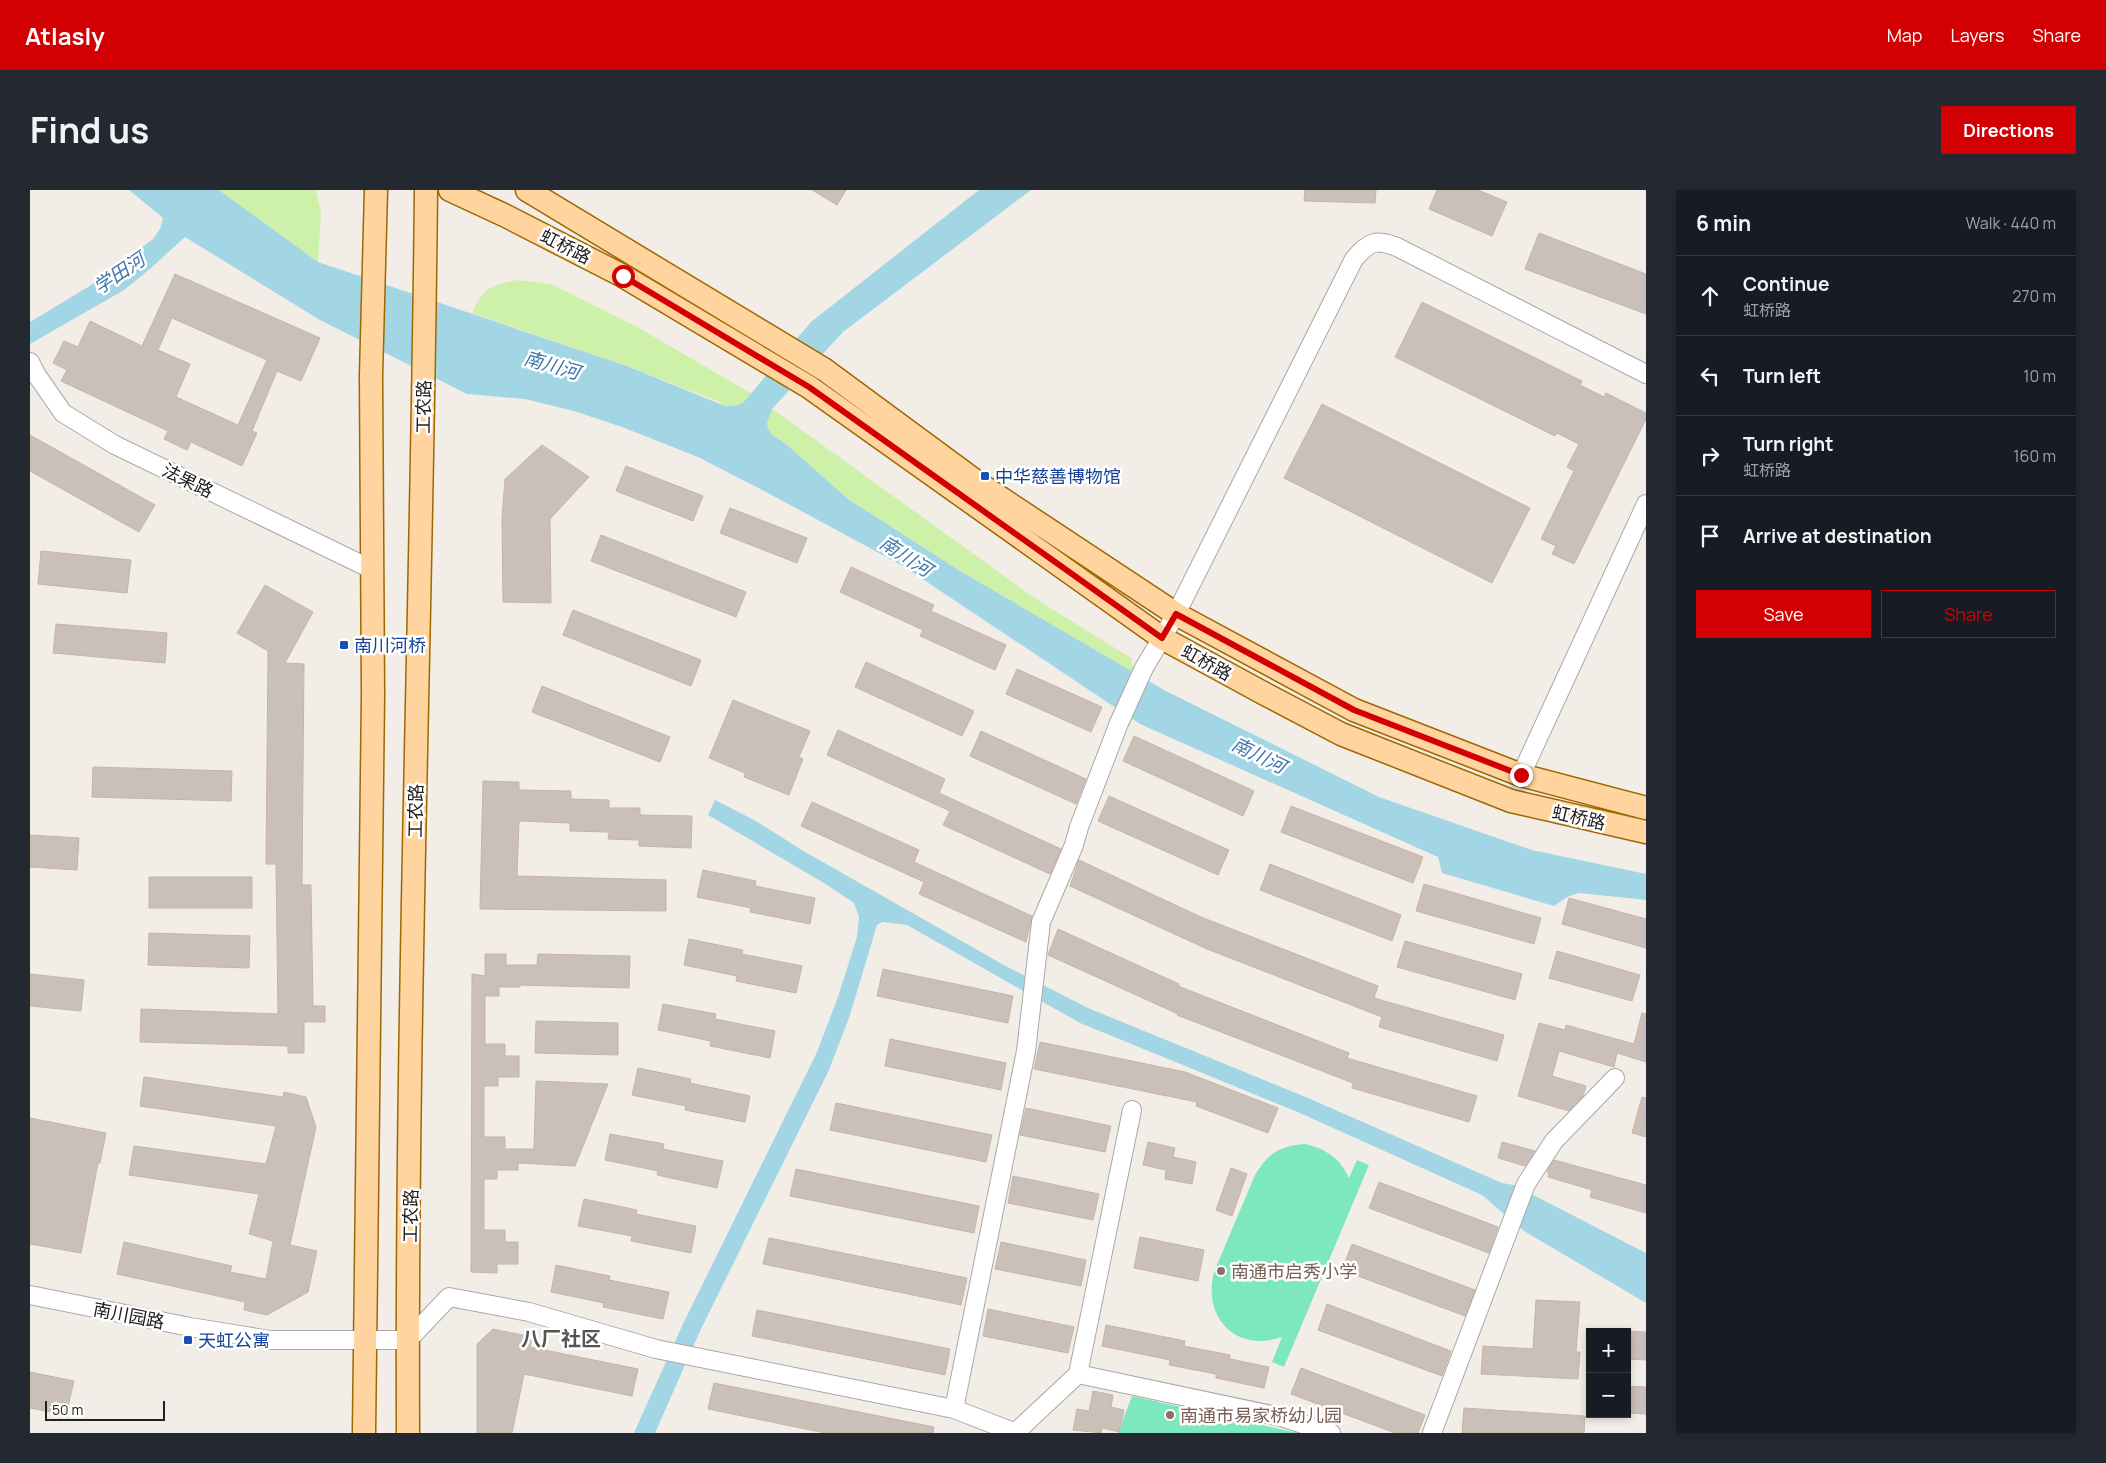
<!DOCTYPE html>
<html lang="en">
<head>
<meta charset="utf-8">
<style>
	:root { --surface:#171b24; --page:#242831; --text:#f1f3f6; --muted:#9ea1a6; --line:#363941; --accent:#d20003 }
	body { margin:0; font-family:Manrope,"Noto Sans SC",sans-serif; background:var(--page); color:var(--text) }
	.controls { position:absolute; right:15px; bottom:15px; display:grid; overflow:hidden; border-radius:0px; box-shadow:0 2px 8px #0003 }
	.controls button { width:45px; height:45px; display:grid; place-items:center; padding:0; border:0; border-bottom:1px solid var(--line); background:var(--surface); color:var(--text); font:25px sans-serif }
	.scale { position:absolute; left:15px; bottom:12px; width:120px; box-sizing:border-box; padding-left:5px; border:2px solid #212121; border-top:0; font-size:14px; line-height:18px; white-space:nowrap; color:#212121; -webkit-text-stroke:4px #fff; paint-order:stroke }
	.stop { position:absolute; width:15px; height:15px; margin:-11px; border:4px solid #d20003; border-radius:50%; background:#fff }
	.stop.end { background:#d20003; border-color:#fff; box-shadow:0 1px 5px #0008 }
	.list { margin:0; padding:0; list-style:none }
	h2 { display:flex; justify-content:space-between; align-items:center; height:65px; margin:0; padding:0 20px; font-size:21px }
	h2 small { font-size:16px; font-weight:400; color:var(--muted) }
	.list li { display:grid; grid-template-columns:32px 1fr auto; gap:15px; align-items:center; box-sizing:border-box; height:80px; padding:0 20px; border-top:1px solid var(--line) }
	.list b { display:block; font-size:19px; white-space:nowrap }
	.list p { margin:0; font-size:16px; white-space:nowrap; color:var(--muted) }
	.list em { font-size:16px; font-style:normal; color:var(--muted) }
	.actions { display:flex; gap:10px; padding:15px 20px }
	.actions a { flex:1; padding:11px 0; border:1px solid var(--accent); border-radius:0px; text-align:center; font-size:18px; color:var(--accent) }
	.actions .main { background:var(--accent); color:#fff }
	.icon { flex:none; width:28px; height:28px; fill:none; stroke:currentColor; stroke-width:2; stroke-linecap:round; stroke-linejoin:round }
	.map { position:relative; flex:none; width:1616px; height:1243px; overflow:hidden; border-radius:0px }
	header { display:flex; align-items:center; gap:30px; box-sizing:border-box; height:70px; padding:0 25px; background:var(--accent); color:#fff }
	header strong { font-size:24px }
	nav { display:flex; gap:28px; margin-inline-start:auto; font-size:18px }
	.intro { display:flex; align-items:center; justify-content:space-between; box-sizing:border-box; height:120px; padding:0 30px }
	h1 { margin:0; font-size:35px }
	.button { padding:12px 22px; border-radius:0px; background:var(--accent); color:#fff; font-size:18px; font-weight:700 }
	main { display:flex; gap:30px; padding:0 30px }
	aside { flex:1; background:var(--surface); border-radius:0px; box-shadow:0 2px 8px #0003 }
	.map>svg:first-child { display:block }
	.grass { fill:#cdf1a8 }
	.pitch { fill:#7de8bd }
	.water { fill:#a3d6e4 }
	.building { fill:#cbc0b9; stroke:#c6b4a7; fill-rule:evenodd }
	.lines { fill:none; stroke-linecap:round; stroke-linejoin:round }
	.minor-casing { stroke:#a8a8a8; stroke-width:20 }
	.major-casing { stroke:#9e6700; stroke-width:25 }
	.minor { stroke:#fff; stroke-width:18 }
	.major { stroke:#ffd49f; stroke-width:22 }
	.route { stroke:#d20003; stroke-width:6 }
	.transit-dot { fill:#1a4fb4; stroke:#fff; stroke-width:2 }
	.education-dot { fill:#8d6e63; stroke:#fff; stroke-width:2 }
	.labels { text-anchor:middle; dominant-baseline:central; stroke-width:5; stroke-linejoin:round; paint-order:stroke }
	.street-label { font-size:18px; fill:#212121; stroke:#fff }
	.transit-label { font-size:18px; fill:#164399; stroke:#fff; text-anchor:start }
	.education-label { font-size:18px; fill:#785e54; stroke:#fff; text-anchor:start }
	.water-label { font-size:19px; font-style:italic; fill:#3d76ab; stroke:#fff }
	.quarter-label { font-size:20px; font-weight:bold; fill:#545454; stroke:#fff }
</style>
</head>
<body>
<header>
<strong>Atlasly</strong>
<nav><a>Map</a><a>Layers</a><a>Share</a></nav>
</header>
<div class="intro"><h1>Find us</h1><a class="button">Directions</a></div>
<main>
<div class="map">
<svg width="1616" height="1243" viewBox="0 0 1616 1243">
	<rect width="100%" height="100%" fill="#f2eee7"/>
	<path class="grass" d="M189,0H286L291,23L288,72Z
		M488,90L521,94L609,138L719,202L1006,409L1101,468L1104,483L930,381L818,309L756,254L687,211L597,176L442,123C454,97 462,95 488,90Z"/>
	<path class="pitch" d="M1275,954C1296,959 1310,968 1319,988L1327,970L1339,975L1254,1177L1242,1172L1252,1147C1207,1163 1172,1128 1184,1082L1225,985C1238,963 1250,956 1275,954Z
		M1102,1206L1268,1243H1088Z"/>
	<path class="water" d="M99,0H189L288,72L597,176L695,216H706L713,213L781,132L949,0H1001L813,142L742,219L737,233L738,239L742,245L756,254L818,309L930,381L1134,500L1349,607L1502,660L1616,684V710L1549,703L1537,707L1524,716L1412,683L1408,667L1110,534L873,376L738,303L668,267L592,237L544,221L495,209L437,204L290,130L155,47L121,78L94,100L0,154V132L63,94L123,49L130,39L133,28Z
		M685,610L726,631L770,659L972,774L1058,818L1278,908L1472,993L1484,995L1616,1063V1113L1494,1041L1452,1005L1270,923L1050,833L877,735L853,732L847,735L820,825L799,880L670,1141L625,1243H604L652,1136L787,862L808,807L827,747L829,727L824,713L794,693L678,625Z"/>
	<path class="building" d="M782,0H816L807,15Z
		M1275,0H1346L1345,13L1274,11Z
		M1407,0H1448L1477,12L1462,46L1399,19Z
		M1509,43L1616,84V124L1495,79Z
		M145,84L290,148L271,191L247,181L222,241L227,243L212,276L161,252L157,260L134,249L138,241L31,191L37,180L23,173L34,151L48,157L60,131L112,156ZM142,128L237,170L208,235L146,207L160,174L128,160Z
		M1392,112L1552,191L1550,195L1574,207L1576,203L1616,223V229L1544,374L1522,364L1526,356L1511,349L1544,281L1537,277L1549,254L1527,243L1525,246L1365,167Z
		M1292,214L1500,318L1462,393L1254,288Z
		M0,245L125,315L109,342L0,281Z
		M512,255L559,287L520,329L521,413L473,412L472,328L475,289Z
		M596,276L673,306L663,331L586,301Z
		M700,318L777,348L767,373L690,343Z
		M571,345L716,402L706,427L561,371Z
		M11,361L101,370L97,403L8,394Z
		M821,377L904,415L901,421L976,455L965,480L890,446L893,440L810,402Z
		M235,395L283,422L255,473L274,474L272,695H281L283,816H295V832H274V863H258V856L110,852L111,819L248,824L246,674H236L238,461L207,443Z
		M543,420L671,470L661,496L533,445Z
		M26,434L137,443L135,473L23,463Z
		M836,472L944,521L932,546L825,497Z
		M987,479L1072,517L1061,542L976,504Z
		M512,496L640,547L630,572L502,522Z
		M703,510L780,541L769,567L773,569L759,605L714,587L715,583L679,568Z
		M808,540L915,589L909,603L1031,659L1020,684L913,635L920,621L797,565Z
		M951,541L1056,589L1046,614L940,566Z
		M1104,546L1224,601L1213,626L1093,571Z
		M63,577L202,581L201,611L62,607Z
		M453,591L489,592V600L541,601V609L579,610V618H610V625L662,626L661,658L609,656V650L578,649L579,642L540,641V633L489,631L487,686L636,690V721L450,719Z
		M1079,606L1199,660L1188,685L1068,631Z
		M782,612L889,660L884,672L1002,726L996,752L889,704L894,692L771,636Z
		M1261,616L1393,667L1383,693L1251,642Z
		M0,645L49,648L47,680L0,677Z
		M1049,670L1171,727L1348,796L1344,808L1474,845L1467,871L1349,837L1352,827L1177,759L1040,696Z
		M1240,674L1371,725L1362,751L1230,700Z
		M673,680L726,691L725,696L785,708L780,734L720,722L721,718L667,707Z
		M119,687H222V718H119Z
		M1394,694L1511,728L1504,754L1386,721Z
		M1539,708L1616,729V758L1532,734Z
		M1028,739L1149,794L1148,796L1319,863L1317,868L1447,906L1439,932L1322,898L1323,893L1147,825L1148,824L1018,765Z
		M119,743L220,746L219,778L118,775Z
		M659,749L713,760L712,764L772,776L766,803L706,791L707,786L654,775Z
		M1375,751L1492,784L1485,810L1367,777Z
		M1527,761L1610,785L1602,811L1519,788Z
		M455,764H476V775H507L508,764L600,766L599,798L490,795V797H469V806H455V854H475V866H489V887H468V896H454V947H475V959H504L506,891L578,894L545,976L488,973V980H467V989H454V1040H475V1052H488V1074H467V1083L441,1082L442,784L455,786Z
		M853,779L983,806L978,833L847,806Z
		M0,784L54,790L51,821L0,816Z
		M633,814L686,824L685,829L745,841L740,868L680,856L681,851L628,840Z
		M1612,823L1616,824V872L1587,863L1584,877L1529,861L1522,886L1556,896L1553,906L1539,921L1488,906L1509,833L1535,840L1536,835L1604,854Z
		M506,831L588,833V865L505,863Z
		M860,849L976,873L971,900L855,876Z
		M1010,852L1155,882L1248,918L1238,943L1166,916L1167,912L1004,879Z
		M608,878L661,889L660,893L720,906L715,932L655,920L656,916L602,905Z
		M114,887L253,907L254,902L276,907L286,937L260,1055L287,1061L278,1102L237,1125L214,1120L215,1112L87,1084L94,1052L202,1076L200,1082L236,1089L243,1051L219,1044L229,1004L99,985L104,956L236,974L246,936L110,916Z
		M1612,907L1616,908V947L1602,943Z
		M806,913L962,945L956,972L800,940Z
		M996,918L1081,936L1075,962L990,945Z
		M0,928L76,943L70,973H68L51,1063L0,1054Z
		M580,944L634,954L633,959L693,971L687,998L627,985L628,981L575,970Z
		M1118,952L1145,958L1143,967L1166,972L1162,994L1135,989L1136,980L1113,975Z
		M1472,952L1505,961L1495,976L1468,968Z
		M1524,970L1616,995V1023L1560,1007L1562,1000L1518,987L1519,983L1517,982Z
		M1201,978L1217,984L1202,1026L1186,1020Z
		M766,979L949,1016L944,1043L760,1006Z
		M983,986L1069,1004L1063,1030L978,1013Z
		M1349,992L1468,1037L1459,1063L1339,1018Z
		M554,1009L607,1020L606,1024L666,1036L661,1063L601,1051L602,1046L548,1036Z
		M1110,1047L1174,1060L1168,1091L1104,1078Z
		M739,1048L937,1088L931,1115L733,1074Z
		M971,1052L1056,1070L1051,1096L965,1079Z
		M1322,1054L1445,1100L1435,1126L1312,1080Z
		M526,1075L580,1086L579,1090L639,1102L633,1129L573,1117L574,1113L521,1102Z
		M1506,1110L1550,1112L1546,1162H1550L1548,1189L1451,1184L1453,1156L1503,1159Z
		M1297,1114L1421,1161L1412,1186L1288,1140Z
		M958,1119L1044,1137L1038,1163L953,1146Z
		M727,1120L920,1159L915,1185L722,1146Z
		M1076,1135L1155,1151L1154,1156L1200,1165V1169L1239,1177L1234,1198L1186,1188V1184L1139,1175L1140,1170L1072,1156Z
		M463,1139L502,1147L500,1157L608,1179L602,1206L494,1184L482,1243H447V1154Z
		M1597,1141L1616,1142V1170L1597,1169Z
		M1271,1178L1395,1225L1388,1243H1365L1261,1204Z
		M0,1182L44,1191L36,1225L0,1218Z
		M684,1193L904,1237L903,1243H795L678,1219Z
		M1597,1196L1616,1197V1224L1597,1223Z
		M1063,1201L1083,1205L1081,1217L1094,1220L1089,1242L1072,1238L1071,1243L1043,1240L1047,1219L1059,1221Z
		M1434,1218L1555,1226L1554,1243H1432Z"/>
	<g class="lines">
		<defs>
			<path id="minor" d="M0,172L6,184L33,223L85,255L341,379
				M1491,585L1616,314
				M0,1105L160,1137L240,1150H378L419,1107L499,1122L626,1159L924,1219L986,1243
				M1048,1184L1102,920
				M924,1219L996,861L1011,732L1044,655L1049,637L1089,533L1114,478L1146,424L1324,69C1340,51 1345,49 1367,57L1616,184
				M986,1242L1048,1184L1251,1227L1301,1243
				M1402,1243L1496,994L1524,951L1585,888"/>
			<path id="major" d="M420,0L476,26L593,86L779,197L1132,448L1235,504L1311,544L1481,611L1616,642
				M497,0L795,180L951,295L1146,424L1324,520L1491,585L1616,618
				M334,1243L343,505L341,186L346,0
				M378,1243C376,829 392,414 396,0"/>
		</defs>
		<use href="#minor" class="minor-casing"/>
		<use href="#major" class="major-casing"/>
		<use href="#minor" class="minor"/>
		<use href="#major" class="major"/>
	</g>
	<g class="lines">
		<path class="route" d="M593,86L779,197L1132,448L1146,424L1324,520L1491,585"/>
	</g>
	<g class="transit-dot">
		<rect x="950" y="281" width="10" height="10" rx="2.5"/>
		<rect x="309" y="450" width="10" height="10" rx="2.5"/>
		<rect x="153" y="1145" width="10" height="10" rx="2.5"/>
	</g>
	<g class="education-dot">
		<circle cx="1191" cy="1081" r="5"/>
		<circle cx="1140" cy="1225" r="5"/>
	</g>
	<g class="labels">
		<g class="street-label">
			<text transform="translate(536 56) rotate(27)">虹桥路</text>
			<text transform="translate(393 217) rotate(-89)">工农路</text>
			<text transform="translate(158 290) rotate(26)">法果路</text>
			<text transform="translate(1177 472) rotate(29)">虹桥路</text>
			<text transform="translate(385 621) rotate(-89)">工农路</text>
			<text transform="translate(1549 627) rotate(13)">虹桥路</text>
			<text transform="translate(380 1026) rotate(-89)">工农路</text>
			<text transform="translate(99 1125) rotate(11)">南川园路</text>
		</g>
		<g class="transit-label">
			<text x="965" y="286">中华慈善博物馆</text>
			<text x="324" y="455">南川河桥</text>
			<text x="168" y="1150">天虹公寓</text>
		</g>
		<g class="education-label">
			<text x="1201" y="1081">南通市启秀小学</text>
			<text x="1150" y="1225">南通市易家桥幼儿园</text>
		</g>
		<g class="water-label">
			<text transform="translate(89 83) rotate(-34)">学田河</text>
			<text transform="translate(522 175) rotate(16)">南川河</text>
			<text transform="translate(876 366) rotate(33)">南川河</text>
			<text transform="translate(1229 565) rotate(26)">南川河</text>
		</g>
		<g class="quarter-label">
			<text x="531" y="1148">八厂社区</text>
		</g>
	</g>
</svg>
<div class="controls">
<button>+</button>
<button>−</button>
</div>
<div class="scale">50 m</div>
<div class="stop" style="left:593px;top:86px"></div>
<div class="stop end" style="left:1491px;top:585px"></div>
</div>
<aside>
<h2>6 min<small>Walk · 440 m</small></h2>
<ul class="list">
<li><svg class="icon" aria-label="ahead" viewBox="0 0 24 24"><path d="M12 20V5M6 11l6-6 6 6"/></svg><div><b>Continue</b><p>虹桥路</p></div><em>270 m</em></li>
<li><svg class="icon" aria-label="left" viewBox="0 0 24 24"><path d="M17 20v-9H6M10 6l-5 5 5 5"/></svg><div><b>Turn left</b></div><em>10 m</em></li>
<li><svg class="icon" aria-label="right" viewBox="0 0 24 24"><path d="M7 20v-9h11M14 6l5 5-5 5"/></svg><div><b>Turn right</b><p>虹桥路</p></div><em>160 m</em></li>
<li><svg class="icon" aria-label="arrive" viewBox="0 0 24 24"><path d="M6 21V4h12l-3 4 3 4H6"/></svg><div><b>Arrive at destination</b></div></li>
</ul>
<div class="actions"><a class="main">Save</a><a>Share</a></div>
</aside>
</main>
</body>
</html>
